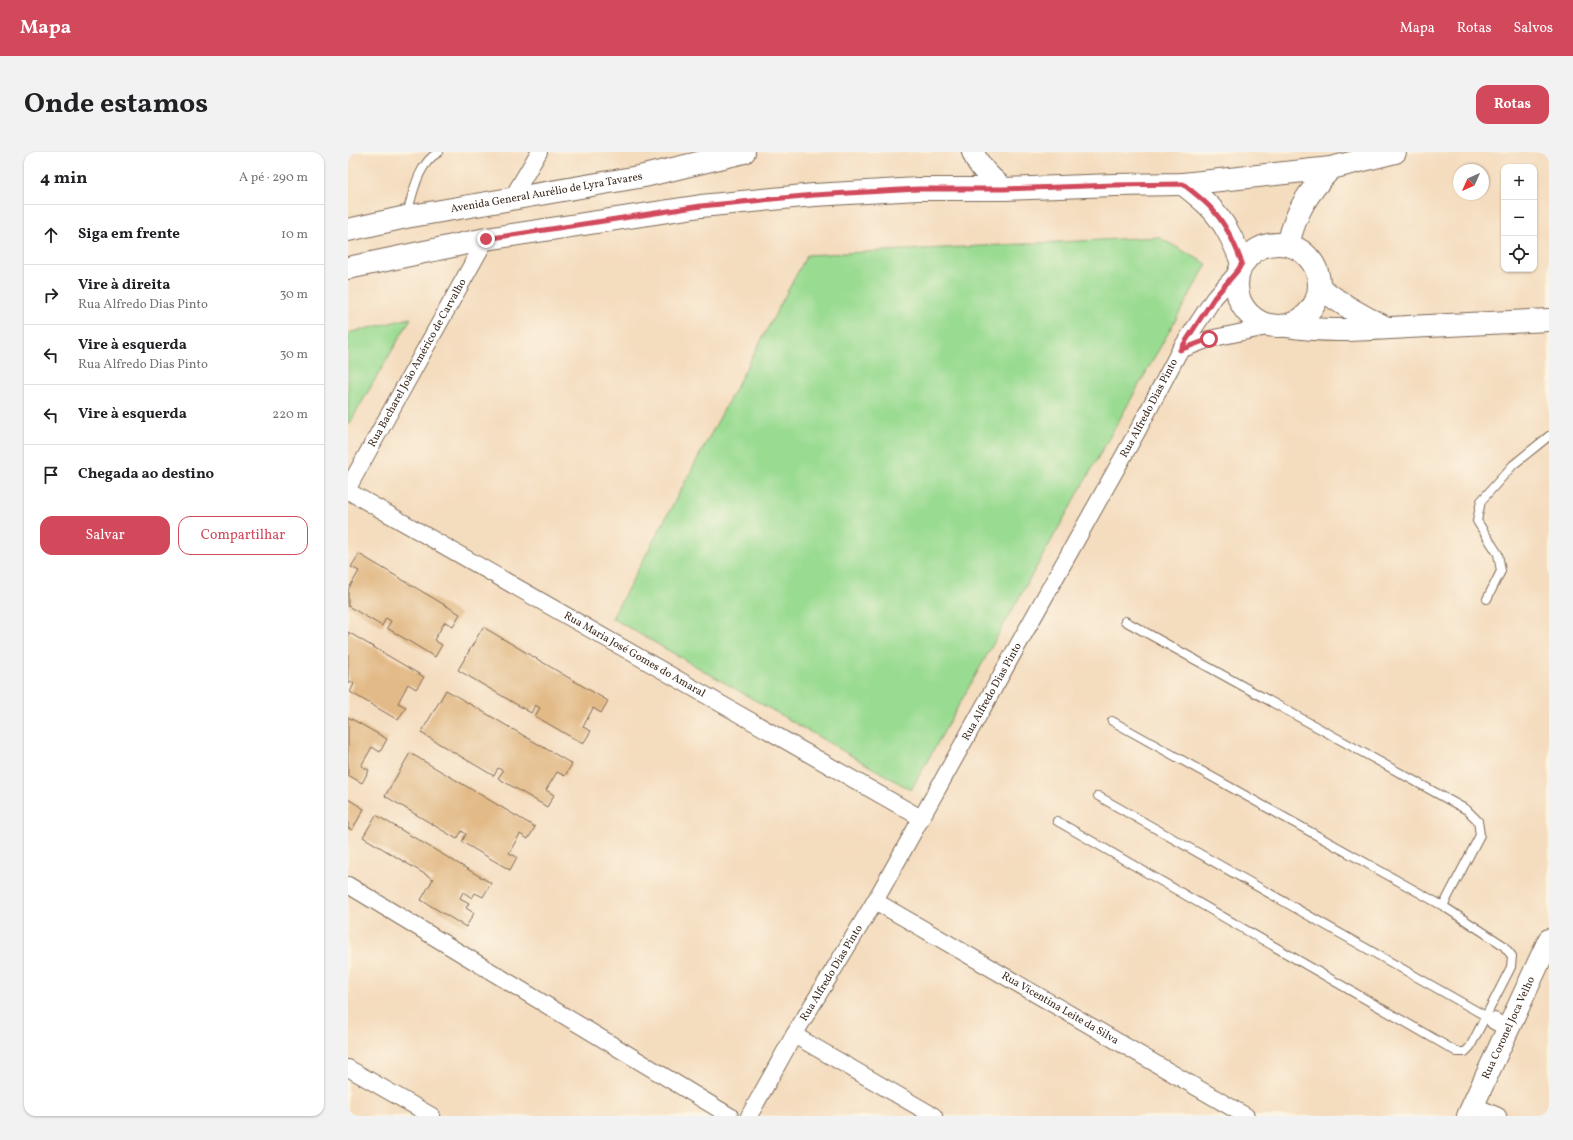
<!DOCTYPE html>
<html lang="pt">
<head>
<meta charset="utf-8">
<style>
	:root { --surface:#fff; --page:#f2f2f2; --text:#202124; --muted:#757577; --line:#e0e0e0; --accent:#d1495b }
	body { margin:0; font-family:Vollkorn,serif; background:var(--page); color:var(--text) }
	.controls { position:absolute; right:12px; top:12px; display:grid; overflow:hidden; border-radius:8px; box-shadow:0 1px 3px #0004 }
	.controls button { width:36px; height:36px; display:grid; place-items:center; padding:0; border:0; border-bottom:1px solid var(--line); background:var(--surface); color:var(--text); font:20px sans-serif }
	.compass { position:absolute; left:1105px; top:12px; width:36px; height:36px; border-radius:50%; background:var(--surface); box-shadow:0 1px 3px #0004; rotate:225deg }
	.stop { position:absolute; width:12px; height:12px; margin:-9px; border:3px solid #d1495b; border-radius:50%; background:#fff }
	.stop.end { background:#d1495b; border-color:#fff; box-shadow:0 1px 4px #0008 }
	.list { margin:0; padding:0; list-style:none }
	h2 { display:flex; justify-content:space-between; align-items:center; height:52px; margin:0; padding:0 16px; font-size:17px }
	h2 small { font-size:13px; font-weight:400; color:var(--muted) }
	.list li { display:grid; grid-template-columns:26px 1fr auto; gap:12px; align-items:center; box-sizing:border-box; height:60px; padding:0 16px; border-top:1px solid var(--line) }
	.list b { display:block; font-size:15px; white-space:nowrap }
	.list p { margin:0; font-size:13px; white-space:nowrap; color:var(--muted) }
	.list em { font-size:13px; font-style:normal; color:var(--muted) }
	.actions { display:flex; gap:8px; padding:12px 16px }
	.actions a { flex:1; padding:9px 0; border:1px solid var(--accent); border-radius:12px; text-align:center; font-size:14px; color:var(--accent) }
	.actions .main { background:var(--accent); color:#fff }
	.icon { flex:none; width:22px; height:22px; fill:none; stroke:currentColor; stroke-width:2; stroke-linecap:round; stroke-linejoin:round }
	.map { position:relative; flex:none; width:1201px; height:964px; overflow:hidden; border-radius:12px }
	header { display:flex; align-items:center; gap:24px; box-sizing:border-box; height:56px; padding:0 20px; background:var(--accent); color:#fff }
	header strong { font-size:19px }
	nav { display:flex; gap:22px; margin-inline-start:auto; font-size:14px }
	.intro { display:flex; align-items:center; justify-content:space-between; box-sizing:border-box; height:96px; padding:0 24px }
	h1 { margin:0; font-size:28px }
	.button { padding:10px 18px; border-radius:12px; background:var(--accent); color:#fff; font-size:14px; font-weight:700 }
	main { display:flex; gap:24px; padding:0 24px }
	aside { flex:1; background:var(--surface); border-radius:12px; box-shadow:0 1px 3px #0004 }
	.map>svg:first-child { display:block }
	.green { fill:#9adb92; stroke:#6a8258 }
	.building { fill:#e2ba87 }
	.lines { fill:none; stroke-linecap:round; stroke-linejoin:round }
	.lane-casing { stroke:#7c6856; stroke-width:10 }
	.street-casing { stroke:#7c6856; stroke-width:18 }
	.secondary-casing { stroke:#7c6856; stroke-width:24 }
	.primary-casing { stroke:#7c6856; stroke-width:24 }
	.lane { stroke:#fff; stroke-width:8 }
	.street { stroke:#fff; stroke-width:16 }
	.secondary { stroke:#fff; stroke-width:22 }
	.primary { stroke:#fff; stroke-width:22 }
	.route { stroke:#d1495b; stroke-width:5 }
	.labels { text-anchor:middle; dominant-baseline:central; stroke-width:4; stroke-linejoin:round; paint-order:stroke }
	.street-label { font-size:11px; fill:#3b2a1e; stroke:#fcf5e5 }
</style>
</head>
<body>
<header>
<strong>Mapa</strong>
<nav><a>Mapa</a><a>Rotas</a><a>Salvos</a></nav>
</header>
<div class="intro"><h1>Onde estamos</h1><a class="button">Rotas</a></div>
<main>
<aside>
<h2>4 min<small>A pé · 290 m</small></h2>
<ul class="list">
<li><svg class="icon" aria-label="ahead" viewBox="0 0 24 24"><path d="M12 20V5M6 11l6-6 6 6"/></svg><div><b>Siga em frente</b></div><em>10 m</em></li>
<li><svg class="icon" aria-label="right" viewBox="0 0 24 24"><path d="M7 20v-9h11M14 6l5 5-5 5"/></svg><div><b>Vire à direita</b><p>Rua Alfredo Dias Pinto</p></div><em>30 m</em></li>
<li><svg class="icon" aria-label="left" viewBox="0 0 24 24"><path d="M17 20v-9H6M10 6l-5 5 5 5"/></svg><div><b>Vire à esquerda</b><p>Rua Alfredo Dias Pinto</p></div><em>30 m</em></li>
<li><svg class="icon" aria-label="left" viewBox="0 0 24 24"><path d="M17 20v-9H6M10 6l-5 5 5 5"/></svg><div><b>Vire à esquerda</b></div><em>220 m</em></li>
<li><svg class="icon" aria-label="arrive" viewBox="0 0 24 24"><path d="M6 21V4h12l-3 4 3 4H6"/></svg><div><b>Chegada ao destino</b></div></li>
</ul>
<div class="actions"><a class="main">Salvar</a><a>Compartilhar</a></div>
</aside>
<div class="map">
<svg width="1201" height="964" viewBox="0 0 1201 964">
	<rect width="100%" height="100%" fill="#fcf5e5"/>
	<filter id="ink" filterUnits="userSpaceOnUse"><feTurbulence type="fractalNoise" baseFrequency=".025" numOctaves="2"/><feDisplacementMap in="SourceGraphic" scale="8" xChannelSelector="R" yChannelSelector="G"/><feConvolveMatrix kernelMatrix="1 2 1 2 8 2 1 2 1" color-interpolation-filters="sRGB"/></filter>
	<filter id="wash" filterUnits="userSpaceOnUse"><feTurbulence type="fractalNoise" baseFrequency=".012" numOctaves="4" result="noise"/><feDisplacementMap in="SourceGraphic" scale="16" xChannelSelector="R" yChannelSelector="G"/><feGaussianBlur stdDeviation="0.9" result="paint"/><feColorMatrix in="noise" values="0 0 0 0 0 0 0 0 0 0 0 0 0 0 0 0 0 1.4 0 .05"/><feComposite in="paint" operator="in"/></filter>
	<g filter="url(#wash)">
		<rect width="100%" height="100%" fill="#f4dcbe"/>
		<path class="green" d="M810,85L859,112L563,638L264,466L459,103Z
			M63,166L0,274V181Z"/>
		<g id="blocks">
			<path class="building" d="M11,402L112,462L105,474L97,470L86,488L94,493L87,505L39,476L43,469L38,466L34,474L0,454V438L11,419L3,415Z
				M135,475L260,549L253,561L245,556L235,575L243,579L235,592L187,564L192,556L187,553L183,561L110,518Z
				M0,480L76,525L68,537L60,532L50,551L58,555L50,568L2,540L6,532L2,529L0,532Z
				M98,538L224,612L217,624L209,620L198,638L206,643L199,655L150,626L155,619L150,616L146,624L73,581Z
				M0,565L39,587L32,600L24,595L13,614L21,618L14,631L0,623Z
				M62,601L187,675L180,687L172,682L161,701L169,705L162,718L114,690L118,682L114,679L109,687L37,644Z
				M0,647L16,657L4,678L0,676Z
				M28,663L143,731L135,745L127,741L124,746L115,740L112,746L121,751L118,756L126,761L118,775L73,748L85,727L15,685Z"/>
		</g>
	</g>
	<g filter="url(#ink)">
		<use href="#blocks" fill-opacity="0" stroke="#7c6856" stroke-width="1"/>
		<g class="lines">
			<defs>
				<path id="lane" d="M59,62C65,41 70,11 91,0
					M1139,447L1153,419L1150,402L1129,369L1133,349L1165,313L1201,284
					M777,469L1119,658L1130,669L1132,683L1095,754
					M750,644L1141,866
					M709,669L1109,900H1117L1122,895L1163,815L1164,804L1155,793L1095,754L764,569"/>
				<g id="street">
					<path d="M164,46L191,0"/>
					<path d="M832,198L861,187L924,174"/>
					<path id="s1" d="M0,336L138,87"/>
					<path id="s2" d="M0,339L573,666"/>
					<path d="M0,733L382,964"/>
					<path id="s3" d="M527,749L898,964"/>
					<path d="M1146,869L1161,877"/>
					<path d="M446,883L586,964"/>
					<path d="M0,916L84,964"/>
					<path d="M1125,953L1150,964"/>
					<path id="s4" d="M401,964L446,883L527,749L790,278L832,198L866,146L891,118"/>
				</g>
				<g id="secondary">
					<path d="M835,32C844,39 853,46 861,54C877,70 886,90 894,111"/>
					<circle cx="930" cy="133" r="41"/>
					<path d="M940,92C949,57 959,42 983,16"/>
					<path d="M972,136C992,151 1013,164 1037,175"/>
					<path d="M938,174C978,181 1020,177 1060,175C1107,173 1154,170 1201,168"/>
					<path id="s5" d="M1120,964L1201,788"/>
				</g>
				<g id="primary">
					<path d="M625,0C631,16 643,27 656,37"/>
					<path id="s6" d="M0,78L58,65L296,24L396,0"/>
					<path d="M0,116L138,87L353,54L466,43L570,37H656L766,33L835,32L983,16L1047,0"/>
				</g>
			</defs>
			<use href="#lane" class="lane-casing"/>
			<use href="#street" class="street-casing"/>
			<use href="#secondary" class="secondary-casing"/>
			<use href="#primary" class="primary-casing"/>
			<use href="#lane" class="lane"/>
			<use href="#street" class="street"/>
			<use href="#secondary" class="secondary"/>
			<use href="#primary" class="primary"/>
		</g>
	</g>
	<g class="lines" filter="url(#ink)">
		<path class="route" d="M138,87L353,54L466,43L570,37H656L766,33L835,32C844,39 853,46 861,54C877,70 886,90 894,111L890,118L866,146L832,198L861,187"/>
	</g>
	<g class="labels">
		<g class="street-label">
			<text stroke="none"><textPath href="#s6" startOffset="202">Avenida General Aurélio de Lyra Tavares</textPath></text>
			<text stroke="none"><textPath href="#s1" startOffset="143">Rua Bacharel João Américo de Carvalho</textPath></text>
			<text stroke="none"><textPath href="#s4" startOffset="813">Rua Alfredo Dias Pinto</textPath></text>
			<text stroke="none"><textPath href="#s2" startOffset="330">Rua Maria José Gomes do Amaral</textPath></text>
			<text stroke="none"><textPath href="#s4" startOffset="489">Rua Alfredo Dias Pinto</textPath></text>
			<text stroke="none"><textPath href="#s4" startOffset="165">Rua Alfredo Dias Pinto</textPath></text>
			<text stroke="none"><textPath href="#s3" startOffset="214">Rua Vicentina Leite da Silva</textPath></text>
			<text stroke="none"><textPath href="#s5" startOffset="97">Rua Coronel Joca Velho</textPath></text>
		</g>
	</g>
</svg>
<div class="controls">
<button>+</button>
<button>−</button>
<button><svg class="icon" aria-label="locate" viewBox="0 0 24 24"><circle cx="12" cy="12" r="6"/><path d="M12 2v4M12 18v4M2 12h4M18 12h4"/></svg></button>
</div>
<svg class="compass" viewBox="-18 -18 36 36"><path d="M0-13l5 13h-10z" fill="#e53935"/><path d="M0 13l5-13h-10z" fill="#757577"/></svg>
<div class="stop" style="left:861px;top:187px"></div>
<div class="stop end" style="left:138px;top:87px"></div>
</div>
</main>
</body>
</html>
